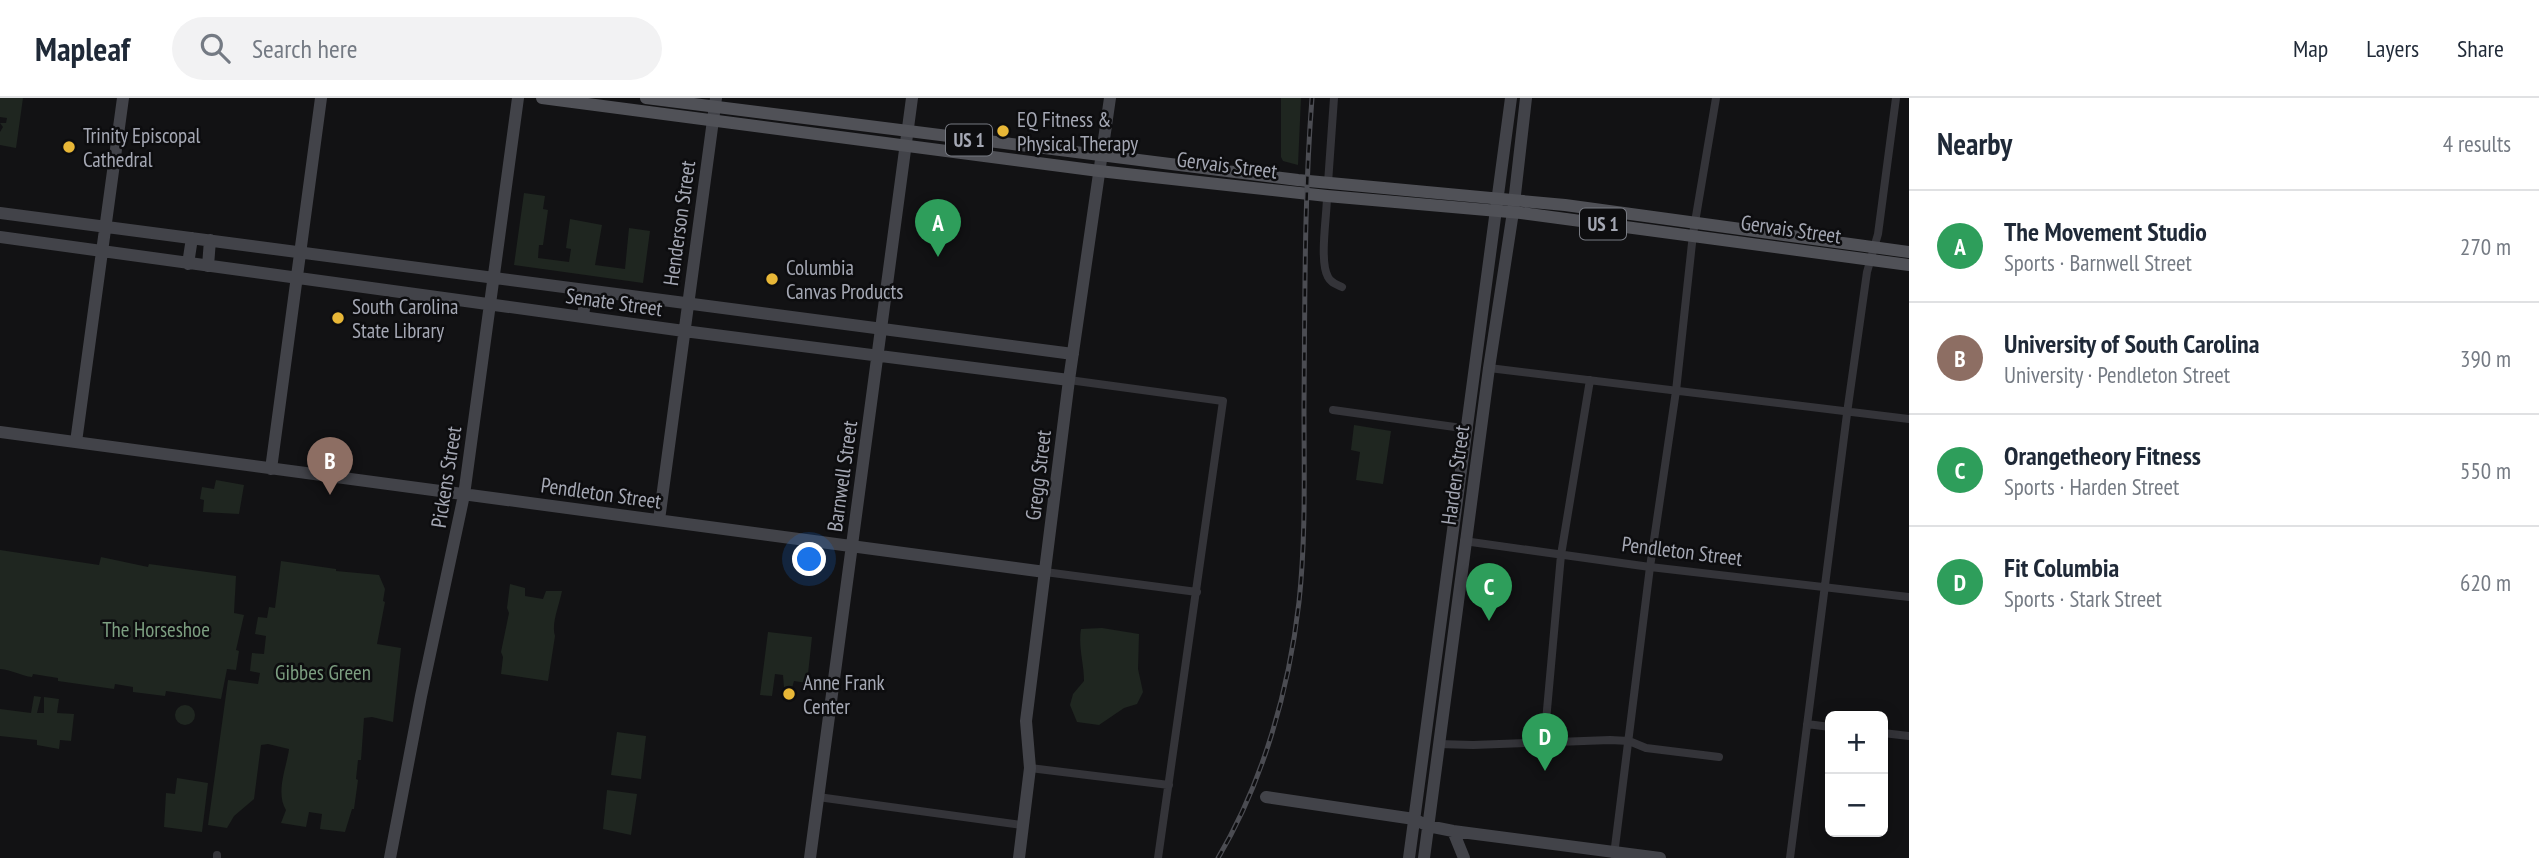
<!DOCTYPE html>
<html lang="en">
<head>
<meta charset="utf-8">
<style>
	:root { --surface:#fff; --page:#f2f2f3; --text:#1f2937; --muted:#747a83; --line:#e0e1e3; --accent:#db2777 }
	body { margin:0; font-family:"PT Sans Narrow",sans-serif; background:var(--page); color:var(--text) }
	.controls { position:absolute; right:21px; bottom:21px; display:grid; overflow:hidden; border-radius:10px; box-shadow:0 4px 18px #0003 }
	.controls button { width:63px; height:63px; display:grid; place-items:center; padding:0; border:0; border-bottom:2px solid var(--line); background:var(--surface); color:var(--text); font:35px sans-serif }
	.you { position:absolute; left:810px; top:462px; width:24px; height:24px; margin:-18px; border:5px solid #fff; border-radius:50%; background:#1a73e8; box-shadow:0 0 0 10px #1a73e833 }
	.badge { display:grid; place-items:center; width:46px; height:46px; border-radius:50%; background:var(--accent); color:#fff; font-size:23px; font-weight:700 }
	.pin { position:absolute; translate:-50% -58px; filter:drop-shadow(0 2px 4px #0008) }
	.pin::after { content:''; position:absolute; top:37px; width:24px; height:21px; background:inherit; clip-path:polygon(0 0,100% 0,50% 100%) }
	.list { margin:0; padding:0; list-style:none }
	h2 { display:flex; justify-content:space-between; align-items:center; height:91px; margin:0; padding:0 28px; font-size:30px }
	h2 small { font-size:23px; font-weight:400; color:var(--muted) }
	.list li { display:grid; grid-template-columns:46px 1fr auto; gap:21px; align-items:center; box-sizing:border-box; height:112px; padding:0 28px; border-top:2px solid var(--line) }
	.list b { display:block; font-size:26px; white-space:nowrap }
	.list p { margin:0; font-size:23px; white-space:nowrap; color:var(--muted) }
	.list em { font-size:23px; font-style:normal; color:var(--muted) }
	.icon { flex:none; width:38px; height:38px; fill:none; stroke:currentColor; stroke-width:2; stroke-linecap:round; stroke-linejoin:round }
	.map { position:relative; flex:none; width:1909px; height:760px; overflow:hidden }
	header { display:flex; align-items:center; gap:42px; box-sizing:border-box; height:98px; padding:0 35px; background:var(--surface); border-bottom:2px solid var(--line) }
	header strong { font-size:33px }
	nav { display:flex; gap:38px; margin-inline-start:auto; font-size:24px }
	.search { width:490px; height:63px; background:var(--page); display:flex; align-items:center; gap:18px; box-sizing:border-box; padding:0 24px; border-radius:38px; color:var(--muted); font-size:26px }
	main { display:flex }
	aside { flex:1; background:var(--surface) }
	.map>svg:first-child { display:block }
	.green { fill:#1f2620 }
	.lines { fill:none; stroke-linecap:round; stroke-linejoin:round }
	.street { stroke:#343439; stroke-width:8 }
	.secondary { stroke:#424349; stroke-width:12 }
	.primary { stroke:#505157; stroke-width:12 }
	.rail-casing { stroke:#4b4c52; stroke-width:5 }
	.rail { stroke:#0d0d0f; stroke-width:2.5; stroke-dasharray:8; stroke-linecap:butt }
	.poi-dot { fill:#e8b737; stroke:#0d0d0f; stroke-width:2.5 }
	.labels { text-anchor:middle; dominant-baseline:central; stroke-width:5; stroke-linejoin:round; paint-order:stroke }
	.shield { fill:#0d0d0f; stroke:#777a82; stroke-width:2 }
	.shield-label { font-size:19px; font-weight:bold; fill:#a5a8b4 }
	.poi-label { font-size:21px; fill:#a5a8b4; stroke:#0d0d0f; text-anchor:start }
	.street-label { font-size:21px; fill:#a5a8b4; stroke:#0d0d0f }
	.park-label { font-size:21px; fill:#7c9e80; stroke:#0d0d0f }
</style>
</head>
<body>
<header>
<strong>Mapleaf</strong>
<div class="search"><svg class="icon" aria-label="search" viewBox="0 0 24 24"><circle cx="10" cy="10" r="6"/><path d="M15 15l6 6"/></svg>Search here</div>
<nav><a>Map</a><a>Layers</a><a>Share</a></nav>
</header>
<main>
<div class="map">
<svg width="1909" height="760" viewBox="0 0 1909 760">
	<rect width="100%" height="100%" fill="#121214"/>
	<path class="green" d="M0,0H23L16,50L0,47V34L3,29L0,25H6L7,20L0,19Z
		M1281,0H1301L1298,67L1283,63L1281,59Z
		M524,95L545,98L543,111L548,112L543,147H539L538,160L569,164L571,151L566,150L570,121L602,127L595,167L625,171L629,130L650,133L643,185L514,167Z
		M1354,327L1391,333L1383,386L1356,382L1360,354L1351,352Z
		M216,382L244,387L239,416L203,414L204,402L200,401L202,389L214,391Z
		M0,452L99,467L101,459L148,469L149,466L236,478L234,515L244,517L236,552L239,553L236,572L227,571L221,601L166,593L165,598L133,594V589L115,586L114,591L58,583V580L33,576L32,579C22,578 12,572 0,571Z
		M281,463L336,471V473L379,477L385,491L383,503L385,504L377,546L401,550L393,624L372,619L364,620L361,662H358L356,681L358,682L354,711H352L345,734L320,731L322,716L309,714L306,729L281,725L286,712C275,695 287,668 289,651L268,646L261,647L254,701L234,718L227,730L208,727L228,582L258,586L260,575L250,573L252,555L264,556L266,538L255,536L258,519L267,520L269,509L275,510Z
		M510,486L525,490V498L543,501L546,493H562C559,508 551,526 555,538L548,583L501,576L503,559L501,554L509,515L507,510Z
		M1102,530L1139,536L1138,571L1143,594L1137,606L1124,610L1099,627L1077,624L1070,607L1073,596L1084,583C1084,565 1078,549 1081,531Z
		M768,534L812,539L807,585L794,583L792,590L784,589L783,577L775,576L772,598L760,597Z
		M34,598L41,599L37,615H44V599L59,601L57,615L74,616L71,643L60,642L59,651L37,647V642L0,638V611L31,615Z
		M175 617a10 10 0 1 1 20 0a10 10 0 1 1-20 0Z
		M617,634L646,638L641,681L611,677Z
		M177,680L208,685L202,734L164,729L166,695L175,696Z
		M607,692L637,696L631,737L603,731Z"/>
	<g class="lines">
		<path class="street" d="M1328,85L1334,0
			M1327,98C1327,118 1319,163 1328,179C1331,185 1336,186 1342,189
			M1489,270L1909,321
			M1069,282L1223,303L1158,760
			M1333,312L1469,331
			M1464,443L1650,469L1909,499
			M1045,474L1197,494
			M1807,626L1830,629
			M1883,635L1909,638
			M1544,645L1561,457L1590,282
			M1438,646L1473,647L1610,642L1629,643L1646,650L1719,659
			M1030,670L1169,687
			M818,699L1022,727
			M1614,757L1650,469L1676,293L1693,136L1716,0
			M217,760V757
			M1790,760L1848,308L1867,174L1878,136L1896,0"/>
		<path class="secondary" d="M0,115L1073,256
			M0,139L684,233L1069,282
			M188,166L192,140
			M208,168L210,142
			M583,219L586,193
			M0,334L1045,474
			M76,344L123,0
			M271,371L321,0
			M659,422L716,0
			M1266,699L1414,721L1428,728L1453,733L1660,760
			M1453,733L1464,760
			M390,760L421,598L464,397L518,0
			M810,760L912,0
			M1019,760L1030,670L1026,623L1069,282L1110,0
			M1409,760L1511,0
			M1424,760L1489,270L1513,114L1526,0"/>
		<path class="primary" d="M542,0L1099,73L1327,98L1521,115L1909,167
			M646,0L1298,82L1565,107L1909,154"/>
		<defs>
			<path id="rail" d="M1218,760C1263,684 1289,592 1299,504C1306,439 1304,373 1304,308C1305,205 1304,102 1312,0"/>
		</defs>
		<use href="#rail" class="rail-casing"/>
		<use href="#rail" class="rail"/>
	</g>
	<g class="poi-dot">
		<circle cx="1003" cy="33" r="7"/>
		<circle cx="69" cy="49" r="7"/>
		<circle cx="772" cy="181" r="7"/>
		<circle cx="338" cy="220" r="7"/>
		<circle cx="789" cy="596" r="7"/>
	</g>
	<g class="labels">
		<g class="shield">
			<rect x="946" y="26.5" width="46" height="31" rx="5"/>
			<rect x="1580" y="110.5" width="46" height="31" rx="5"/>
		</g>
		<g class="shield-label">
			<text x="969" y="42">US 1</text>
			<text x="1603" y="126">US 1</text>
		</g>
		<g class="poi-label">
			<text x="1017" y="21">EQ Fitness &amp;<tspan x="1017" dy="24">Physical Therapy</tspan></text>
			<text x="83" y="37">Trinity Episcopal<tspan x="83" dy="24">Cathedral</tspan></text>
			<text x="786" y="169">Columbia<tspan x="786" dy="24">Canvas Products</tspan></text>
			<text x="352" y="208">South Carolina<tspan x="352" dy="24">State Library</tspan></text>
			<text x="803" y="584">Anne Frank<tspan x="803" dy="24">Center</tspan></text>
		</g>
		<g class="street-label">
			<text transform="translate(1227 67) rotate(7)">Gervais Street</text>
			<text transform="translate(679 125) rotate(-82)">Henderson Street</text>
			<text transform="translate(1791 131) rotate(8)">Gervais Street</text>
			<text transform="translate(614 204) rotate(8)">Senate Street</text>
			<text transform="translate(1038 377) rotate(-83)">Gregg Street</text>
			<text transform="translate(1455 377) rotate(-82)">Harden Street</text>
			<text transform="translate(842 378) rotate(-82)">Barnwell Street</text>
			<text transform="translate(446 379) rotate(-81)">Pickens Street</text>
			<text transform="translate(601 395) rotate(8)">Pendleton Street</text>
			<text transform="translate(1682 453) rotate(7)">Pendleton Street</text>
		</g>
		<g class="park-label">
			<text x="156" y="531">The Horseshoe</text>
			<text x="323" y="574">Gibbes Green</text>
		</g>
	</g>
</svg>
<div class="controls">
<button>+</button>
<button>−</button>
</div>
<div class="you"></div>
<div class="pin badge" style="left:938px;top:159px;background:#2e9e5b">A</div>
<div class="pin badge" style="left:330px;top:397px;background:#8d6e63">B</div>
<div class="pin badge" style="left:1489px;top:523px;background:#2e9e5b">C</div>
<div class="pin badge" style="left:1545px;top:673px;background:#2e9e5b">D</div>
</div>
<aside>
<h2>Nearby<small>4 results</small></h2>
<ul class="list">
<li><span class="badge" style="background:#2e9e5b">A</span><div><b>The Movement Studio</b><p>Sports · Barnwell Street</p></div><em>270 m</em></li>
<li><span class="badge" style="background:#8d6e63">B</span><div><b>University of South Carolina</b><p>University · Pendleton Street</p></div><em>390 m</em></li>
<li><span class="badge" style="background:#2e9e5b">C</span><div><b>Orangetheory Fitness</b><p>Sports · Harden Street</p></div><em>550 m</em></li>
<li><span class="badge" style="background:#2e9e5b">D</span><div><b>Fit Columbia</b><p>Sports · Stark Street</p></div><em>620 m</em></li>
</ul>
</aside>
</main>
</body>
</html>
